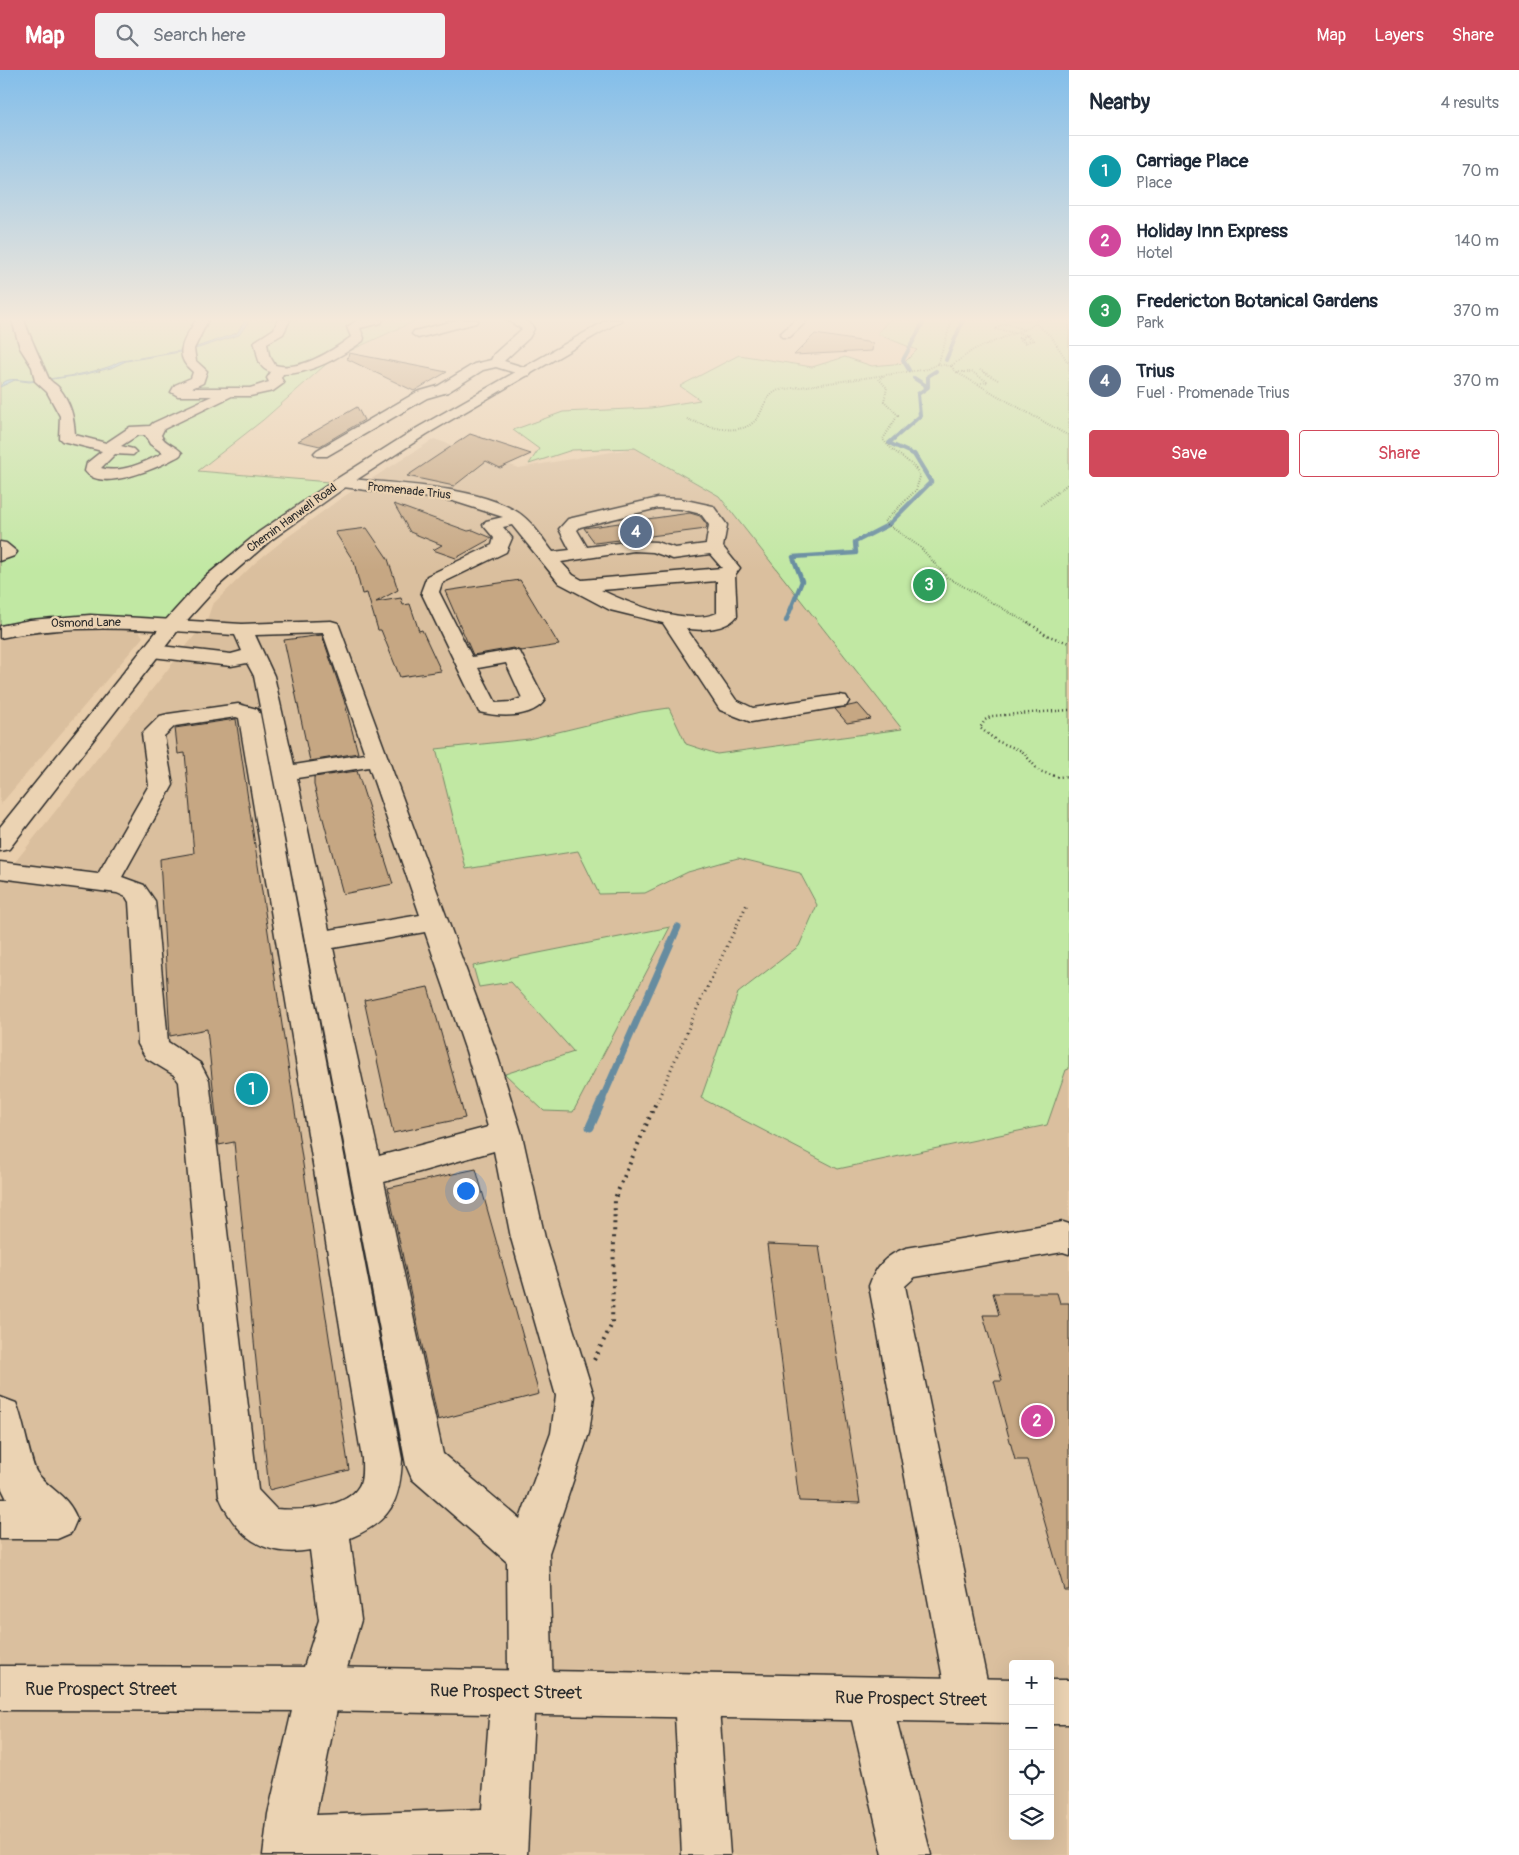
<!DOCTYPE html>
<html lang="en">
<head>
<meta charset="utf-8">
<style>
	:root { --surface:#fff; --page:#f2f2f3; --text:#1f2937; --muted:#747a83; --line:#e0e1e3; --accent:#d1495b }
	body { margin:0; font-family:Pangolin,sans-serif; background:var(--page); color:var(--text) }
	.controls { position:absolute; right:15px; bottom:15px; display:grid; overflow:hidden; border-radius:5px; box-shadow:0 5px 20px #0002 }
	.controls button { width:45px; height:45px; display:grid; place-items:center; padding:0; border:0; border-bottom:1px solid var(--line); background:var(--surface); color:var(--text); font:25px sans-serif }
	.you { position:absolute; left:465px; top:1120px; width:18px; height:18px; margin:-12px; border:4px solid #fff; border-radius:50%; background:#1a73e8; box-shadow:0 0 0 8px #1a73e833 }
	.badge { display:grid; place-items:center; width:32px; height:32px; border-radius:50%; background:var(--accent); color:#fff; font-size:16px; font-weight:700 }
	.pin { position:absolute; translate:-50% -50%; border:2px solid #fff; box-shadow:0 1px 5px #0006 }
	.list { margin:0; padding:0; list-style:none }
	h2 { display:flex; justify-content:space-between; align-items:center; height:65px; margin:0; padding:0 20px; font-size:21px }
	h2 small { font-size:16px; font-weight:400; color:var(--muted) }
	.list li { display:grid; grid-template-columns:32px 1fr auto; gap:15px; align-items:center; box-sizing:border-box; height:70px; padding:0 20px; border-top:1px solid var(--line) }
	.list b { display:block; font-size:19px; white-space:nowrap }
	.list p { margin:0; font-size:16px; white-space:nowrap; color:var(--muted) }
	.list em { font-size:16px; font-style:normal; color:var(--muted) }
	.actions { display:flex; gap:10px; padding:15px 20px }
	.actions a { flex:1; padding:11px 0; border:1px solid var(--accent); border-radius:5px; text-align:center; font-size:18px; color:var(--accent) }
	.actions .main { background:var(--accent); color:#fff }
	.icon { flex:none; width:28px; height:28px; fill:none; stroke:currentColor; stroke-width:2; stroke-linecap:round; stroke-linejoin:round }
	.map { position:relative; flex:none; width:1069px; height:1785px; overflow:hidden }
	header { display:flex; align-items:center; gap:30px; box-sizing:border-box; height:70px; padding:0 25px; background:var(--accent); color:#fff }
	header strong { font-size:24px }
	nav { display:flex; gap:28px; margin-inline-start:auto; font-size:18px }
	.search { width:350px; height:45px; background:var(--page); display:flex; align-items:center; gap:12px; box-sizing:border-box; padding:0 18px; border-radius:5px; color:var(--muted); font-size:19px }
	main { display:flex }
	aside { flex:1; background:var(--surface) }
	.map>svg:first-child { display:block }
	.built { fill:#dabf9e; fill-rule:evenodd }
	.green { fill:#c1e8a3; stroke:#768a67 }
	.water { fill:#8dccee; stroke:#668ca0 }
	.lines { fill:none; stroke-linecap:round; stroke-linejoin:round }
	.stream-far3 { stroke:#668ca0; stroke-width:4 }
	.stream-far2 { stroke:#668ca0; stroke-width:4.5 }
	.stream-far1 { stroke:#668ca0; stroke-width:7 }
	.stream { stroke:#668ca0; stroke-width:9 }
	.building { fill:#c6a783; stroke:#2b2b2b }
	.minor-casing { stroke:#2b2b2b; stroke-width:3 }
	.major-casing { stroke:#2b2b2b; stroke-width:3 }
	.path-far3 { stroke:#2b2b2b; stroke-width:2; stroke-dasharray:0.5 2; stroke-linecap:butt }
	.path-far2 { stroke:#2b2b2b; stroke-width:2.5; stroke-dasharray:1 3; stroke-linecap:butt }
	.path-far1 { stroke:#2b2b2b; stroke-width:3; stroke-dasharray:1 4; stroke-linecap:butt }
	.path { stroke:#2b2b2b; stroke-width:4; stroke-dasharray:2 5; stroke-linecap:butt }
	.minor { fill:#ebd3b3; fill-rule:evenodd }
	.major { fill:#ebd3b3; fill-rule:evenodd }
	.labels { text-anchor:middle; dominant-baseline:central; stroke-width:4.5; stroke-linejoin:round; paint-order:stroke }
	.far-street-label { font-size:12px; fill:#2b2b2b; stroke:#ebd3b3 }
	.near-street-label { font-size:18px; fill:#2b2b2b; stroke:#ebd3b3 }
</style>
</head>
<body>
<header>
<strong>Map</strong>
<div class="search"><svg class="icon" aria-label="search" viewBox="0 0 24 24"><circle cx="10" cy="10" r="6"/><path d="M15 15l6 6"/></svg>Search here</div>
<nav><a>Map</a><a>Layers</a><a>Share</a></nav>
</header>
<main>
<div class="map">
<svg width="1069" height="1785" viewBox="0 0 1069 1785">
	<rect width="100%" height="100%" fill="#e9ceac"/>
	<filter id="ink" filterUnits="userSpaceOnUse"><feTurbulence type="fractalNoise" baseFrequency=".02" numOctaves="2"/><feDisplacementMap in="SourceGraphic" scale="10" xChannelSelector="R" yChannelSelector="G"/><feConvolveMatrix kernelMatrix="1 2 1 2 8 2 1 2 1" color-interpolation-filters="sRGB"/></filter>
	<g filter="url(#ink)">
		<path class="built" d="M434,369L519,398L635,378L719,426L902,659L717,684L686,674L641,642L529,669L437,679L466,799L578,781L645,823L688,802L738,788L800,803L817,835L799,876L738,923L1069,999V1785H0V811L207,550L212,535L256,492L285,469L340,429ZM1013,1594H1050V1766H1013Z
			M134,553L143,567L0,735V562Z"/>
		<path class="green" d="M0,250H417L332,289L263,350L198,401L341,413L265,466L172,555L0,562Z
			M889,250H1069V999L1066,1000L1047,1055L838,1099L701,1028L738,923L799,876L817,835L800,803L738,788L688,802L645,823L599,824L578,781L466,799L436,679L529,669L641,642L669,638L686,674L717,684L902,659L719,426L635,378L572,380L529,394L539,379L513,360L563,342L651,338L700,330L680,316L739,285L812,297L845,287L872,296L904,293L917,280L877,264Z
			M670,857L573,1042L544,1041L505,1004L574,982L511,912L479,917L473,896Z"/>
		<path class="water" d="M245,250H250L239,265L192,280L126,291L111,298L82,305L29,312L15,310L0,317C6,305 21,311 31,311C57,308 84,305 108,297C113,296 116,292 122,291L191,279L237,263Z"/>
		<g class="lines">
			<path class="stream-far3" d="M946,290L963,250
				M909,300L903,290L923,253L921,250
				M914,308L928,317L918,324L920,346L889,373L915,385
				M928,317V306L936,301"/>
			<path class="stream-far2" d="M786,551L802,511L793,487L856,483L855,472L888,455L931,412L914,384"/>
			<path class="stream-far1" d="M601,1032L678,857"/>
			<path class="stream" d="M590,1057L602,1030"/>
		</g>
		<path class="building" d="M815,264L873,273L872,281L794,285Z
			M349,283L447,302L414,321L347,289Z
			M357,337L364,350L320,376L298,371Z
			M470,364L531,384L500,398L486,391L454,416L407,406Z
			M394,434L468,461L473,460L492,468L456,488L433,480L442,475L410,462Z
			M690,443L700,446L707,455L706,459L595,473L584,458Z
			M367,458L388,489L398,520L376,532L401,528L403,535L410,534L419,561L422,560L441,601L400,607L381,560H378L367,523L362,524L354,492L335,462Z
			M520,510L559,575L521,581L513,578L473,585L445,521Z
			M322,565L344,630L358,683L310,691L284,570Z
			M858,634L871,649L847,653L835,639Z
			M236,649L349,1400L269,1420L234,1072L219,1075L207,959L170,966L160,789L194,783L185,683L178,684L175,658Z
			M357,701L393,814L343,824L314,715V707Z
			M428,917L465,1048L393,1063L364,930Z
			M476,1099L539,1324L438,1350L388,1118Z
			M767,1174L819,1176L860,1433L799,1431Z
			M993,1223H1057L1060,1233H1069V1520H1064L1027,1390H1015L994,1311H1002L983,1245H999Z"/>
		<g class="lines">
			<defs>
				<path id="minor" d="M12,250H24C31,270 40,288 48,307C50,312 56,314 59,318C71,333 74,347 75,365L106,373L130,357L150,356L153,353L212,326H178L171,322L175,315L191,308L193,302C171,284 185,269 196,250H208L194,279L196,291L207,301L203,313L192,318H250L269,312L267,308L271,302C256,298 259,284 254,272L274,259L278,250H290L283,264L267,273L269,285L275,295C300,302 332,281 351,267L347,257L358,250H383L381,253L360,258L364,268L363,271C340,287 312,304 283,304L281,308L284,313L273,321L250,326H232L164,359L161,365C164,374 176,375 182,383L179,386C161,396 101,424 85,401L87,393L102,381L62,371L59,368L60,346L47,322L35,311L32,297L20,278ZM138,365H145L150,374L163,383C145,392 122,404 101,398L115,384L133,385L136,382L133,379L121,376Z
					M458,250H478L476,253L418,268L412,264L414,261Z
					M507,250C517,250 529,248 534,259L529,268L504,291L530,299L532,302L530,305L525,306L496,297L483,300L448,322L427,328L327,386H317L314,383L317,380L417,322L438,316L474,294L491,290L494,284L522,259Z
					M795,250H808L790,267H782L780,264Z
					M341,408C393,414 469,415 514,440C530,448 542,468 553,482L570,480L559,459L568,449L658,428L681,429L713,436L727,455L723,477L740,498L735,505L737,546C728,559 700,562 686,558L736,630L753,638L838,625L846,626L849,631L846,636L838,637L751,652L720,640L663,553L610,540L559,513L512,455L503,457L512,468L506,482L442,513L439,522L472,587L513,580L520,582L545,630C532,649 499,647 479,642L421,522L427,506L492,475L494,468L483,455L486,451L503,447L453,431L335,416L333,413L335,410ZM658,438L681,439L701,444L709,455L706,474L675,478L656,472L634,471L587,477L577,460L580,457ZM634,481L653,482L673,489L710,484L722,498L582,510L573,505L561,492ZM717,511V543C688,556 629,534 601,520ZM506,593L522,628L511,632L496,633L478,598Z
					M0,472L6,473L17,482L14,486L0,491Z
					M90,545L242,554L331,551L338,553L496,981L522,1065L545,1168L594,1326L589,1363L549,1483L553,1623L547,1639L534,1644L527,1785H263L268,1744L297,1619L319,1550L310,1480C265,1488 236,1467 219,1426L179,1012L174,1005L146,988L138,974L129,832L126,827L117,823L0,808V792L98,804L149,715L142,664L160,646L168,644L238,634L257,639L260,644L402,1389C400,1432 391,1451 350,1468L361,1550L341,1619L316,1745L482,1739L491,1622L497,1606L508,1602L507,1492L412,1409L406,1395L254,606L247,593L231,596L152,587L145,585L142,581L145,577L152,575L231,584L242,581L235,565C155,560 78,552 0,568V556L30,550ZM323,563L365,684L294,695L274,606L255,565ZM236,647L239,648L362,1389C362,1397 363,1410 359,1416C346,1439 299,1441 276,1439L258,1420L209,1010L200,993L168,972L155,831L144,815L122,807L173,715L164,666L175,656ZM369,697L420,845L329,860L297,708ZM425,862L466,981L488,1057L379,1086L333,878ZM494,1081L511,1168L556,1326L551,1363L520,1449L443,1384L384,1112Z
					M1063,1152L1069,1154V1184L1063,1182L915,1207L905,1216L991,1630L985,1646L969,1652L953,1646L947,1630L869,1216C876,1196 886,1185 906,1178Z
					M0,1327L16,1333C23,1348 31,1395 37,1403C52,1422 67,1424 77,1449L71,1463L57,1469H0V1429H7L0,1415Z
					M696,1603L712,1609L718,1625L730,1785H682L674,1625L680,1609Z
					M869,1607L885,1613L891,1629L931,1785H883L847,1629L853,1613Z"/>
				<path id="major" d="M607,250H622L427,364L347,416L271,470L219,515L179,559L9,779L0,781V757L165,551L205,507L259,462L335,410L417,358Z
					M0,1596L319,1597L1013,1609V1653L319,1641L0,1640Z
					M1050,1610H1069V1654H1050Z"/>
			</defs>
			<use href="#minor" class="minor-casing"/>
			<use href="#major" class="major-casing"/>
			<path class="path-far3" d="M1038,250L1032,256L973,280L951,296L956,302L1069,366
				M1036,254L1051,266L1069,294
				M1024,260L1007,253L995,259L1028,265
				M1028,265L1034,270L1024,273L1019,268Z
				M1023 269a3 3 0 1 1 6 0a3 3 0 1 1-6 0Z
				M938,294L951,296
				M98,299L100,302
				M980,300L998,310
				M957,302H972L988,312L981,313
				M883,306L879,309L887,318L884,331L898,345L883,369C892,384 914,390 920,407L916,420L884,452L920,477L947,507L1030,554
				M687,349C708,357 746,370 760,344C765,333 767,325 779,320L928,299L938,294L952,250
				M1041,435L1069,413"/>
			<path class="path-far2" d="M1028,552L1046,565L1069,573
				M1069,640L992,646L985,650L980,658L997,671L1022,681L1039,701L1058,707L1069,706"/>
			<path class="path-far1" d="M657,1032L696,941L747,834"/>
			<path class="path" d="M594,1290L612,1254L615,1128L657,1030"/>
			<use href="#minor" class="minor"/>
			<use href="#major" class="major"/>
		</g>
	</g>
	<linearGradient id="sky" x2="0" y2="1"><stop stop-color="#83beea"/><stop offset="0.5" stop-color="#f5e9da"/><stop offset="1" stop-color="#f5e9da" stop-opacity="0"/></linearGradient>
	<rect width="1069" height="500" fill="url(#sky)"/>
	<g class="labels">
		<g class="far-street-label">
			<text transform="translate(409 421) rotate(6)">Promenade Trius</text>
			<text transform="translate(292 448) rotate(-36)">Chemin Hanwell Road</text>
			<text transform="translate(86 553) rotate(-1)">Osmond Lane</text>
		</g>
		<g class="near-street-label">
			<text x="101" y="1619">Rue Prospect Street</text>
			<text transform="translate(506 1622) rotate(1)">Rue Prospect Street</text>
			<text transform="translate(911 1629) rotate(1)">Rue Prospect Street</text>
		</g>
	</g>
</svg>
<div class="controls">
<button>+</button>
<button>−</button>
<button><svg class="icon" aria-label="locate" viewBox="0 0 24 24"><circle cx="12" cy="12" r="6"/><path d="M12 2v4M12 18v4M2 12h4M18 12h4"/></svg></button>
<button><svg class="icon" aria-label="layers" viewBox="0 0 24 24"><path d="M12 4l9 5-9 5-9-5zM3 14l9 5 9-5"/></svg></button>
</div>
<div class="you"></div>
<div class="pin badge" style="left:252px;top:1019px;background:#0f9aa8">1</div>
<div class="pin badge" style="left:1037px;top:1351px;background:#d1479c">2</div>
<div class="pin badge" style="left:929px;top:515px;background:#2e9e5b">3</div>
<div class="pin badge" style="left:636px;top:462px;background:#5c6f8a">4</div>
</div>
<aside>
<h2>Nearby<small>4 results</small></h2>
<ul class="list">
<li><span class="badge" style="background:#0f9aa8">1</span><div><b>Carriage Place</b><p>Place</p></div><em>70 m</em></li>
<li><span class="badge" style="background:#d1479c">2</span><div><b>Holiday Inn Express</b><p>Hotel</p></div><em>140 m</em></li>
<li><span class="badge" style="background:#2e9e5b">3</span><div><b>Fredericton Botanical Gardens</b><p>Park</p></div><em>370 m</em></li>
<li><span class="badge" style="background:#5c6f8a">4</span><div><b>Trius</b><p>Fuel · Promenade Trius</p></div><em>370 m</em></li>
</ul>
<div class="actions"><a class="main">Save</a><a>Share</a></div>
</aside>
</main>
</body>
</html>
